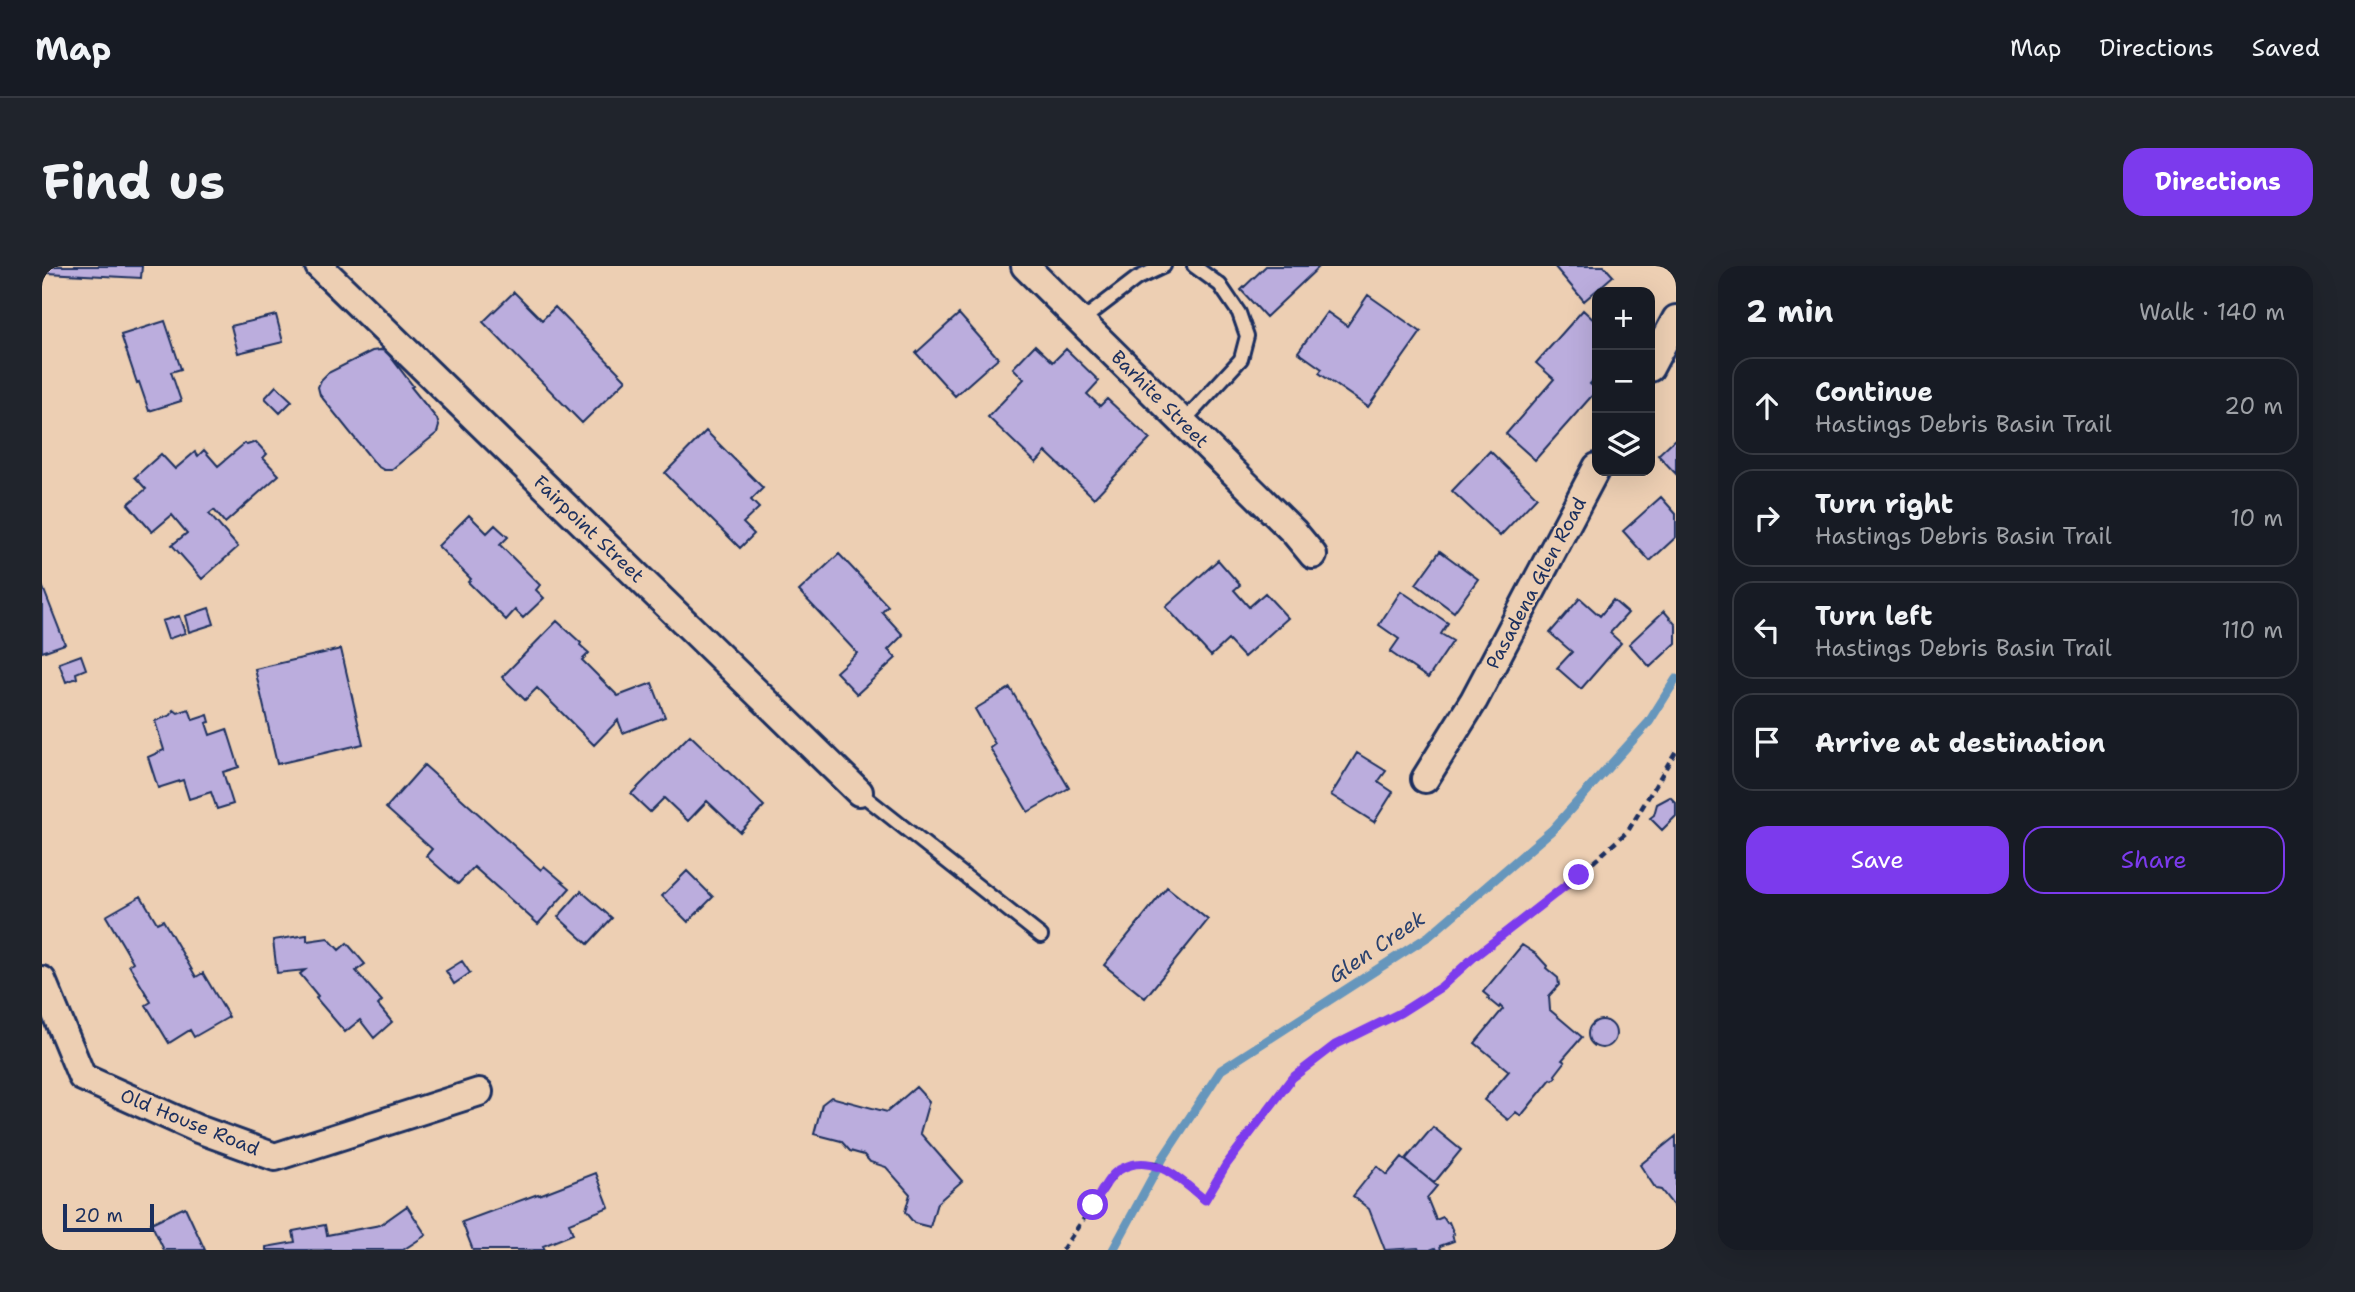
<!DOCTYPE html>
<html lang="en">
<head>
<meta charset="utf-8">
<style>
	:root { --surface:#171b24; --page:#20242c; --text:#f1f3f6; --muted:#9ea1a6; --line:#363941; --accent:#7c3aed }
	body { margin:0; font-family:"Shantell Sans",sans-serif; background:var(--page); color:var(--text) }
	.controls { position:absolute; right:21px; top:21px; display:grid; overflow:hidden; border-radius:14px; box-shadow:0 7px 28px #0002 }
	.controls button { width:63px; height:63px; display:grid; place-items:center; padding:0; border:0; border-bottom:2px solid var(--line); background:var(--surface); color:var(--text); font:35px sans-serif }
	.scale { position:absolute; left:21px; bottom:18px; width:91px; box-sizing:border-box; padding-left:7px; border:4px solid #1b2f5e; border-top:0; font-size:19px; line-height:24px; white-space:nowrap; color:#1b2f5e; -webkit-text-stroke:5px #edcfb3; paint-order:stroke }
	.stop { position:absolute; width:21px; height:21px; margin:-16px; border:5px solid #7c3aed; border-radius:50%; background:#fff }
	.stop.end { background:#7c3aed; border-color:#fff; box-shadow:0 2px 7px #0008 }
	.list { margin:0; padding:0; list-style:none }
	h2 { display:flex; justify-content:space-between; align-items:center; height:91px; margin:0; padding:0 28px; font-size:30px }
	h2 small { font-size:23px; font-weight:400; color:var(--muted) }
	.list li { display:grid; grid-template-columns:46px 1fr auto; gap:21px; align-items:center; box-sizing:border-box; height:98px; margin:0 14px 14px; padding:0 14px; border:2px solid var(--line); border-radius:21px }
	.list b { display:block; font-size:26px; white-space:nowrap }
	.list p { margin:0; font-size:23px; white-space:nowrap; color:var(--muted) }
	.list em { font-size:23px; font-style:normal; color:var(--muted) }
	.actions { display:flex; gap:14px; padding:21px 28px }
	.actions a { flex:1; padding:16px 0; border:2px solid var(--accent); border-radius:21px; text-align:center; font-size:24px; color:var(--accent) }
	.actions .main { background:var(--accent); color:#fff }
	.icon { flex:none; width:38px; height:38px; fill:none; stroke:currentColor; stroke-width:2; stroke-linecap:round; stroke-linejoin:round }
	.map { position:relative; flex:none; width:1634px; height:984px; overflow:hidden; border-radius:21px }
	header { display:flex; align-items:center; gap:42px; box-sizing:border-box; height:98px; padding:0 35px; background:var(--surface); border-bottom:2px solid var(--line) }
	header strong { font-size:33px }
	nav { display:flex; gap:38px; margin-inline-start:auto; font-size:24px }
	.intro { display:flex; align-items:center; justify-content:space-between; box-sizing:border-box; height:168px; padding:0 42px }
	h1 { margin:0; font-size:49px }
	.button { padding:18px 32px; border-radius:21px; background:var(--accent); color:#fff; font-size:24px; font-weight:700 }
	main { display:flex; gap:42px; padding:0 42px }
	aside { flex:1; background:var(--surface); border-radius:21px; box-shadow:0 7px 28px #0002 }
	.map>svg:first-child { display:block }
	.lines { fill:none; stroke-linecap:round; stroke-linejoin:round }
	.stream { stroke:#6696bc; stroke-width:9 }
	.building { fill:#bbaddd; stroke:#1b2f5e; stroke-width:2 }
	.lane-casing { stroke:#1b2f5e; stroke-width:18 }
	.street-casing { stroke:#1b2f5e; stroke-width:32 }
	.path { stroke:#1b2f5e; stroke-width:4.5; stroke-dasharray:7 5; stroke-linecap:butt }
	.lane { stroke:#edcfb3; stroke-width:12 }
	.street { stroke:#edcfb3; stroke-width:26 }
	.route { stroke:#7c3aed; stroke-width:9 }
	.labels { text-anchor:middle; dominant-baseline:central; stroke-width:5; stroke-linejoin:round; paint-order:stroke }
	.street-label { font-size:19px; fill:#1b2f5e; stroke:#edcfb3 }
	.water-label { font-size:21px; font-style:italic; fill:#28406e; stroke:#edcfb3 }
</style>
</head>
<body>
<header>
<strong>Map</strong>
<nav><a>Map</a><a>Directions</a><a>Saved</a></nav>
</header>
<div class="intro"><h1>Find us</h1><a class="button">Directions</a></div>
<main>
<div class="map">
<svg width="1634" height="984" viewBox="0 0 1634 984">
	<rect width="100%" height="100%" fill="#edcfb3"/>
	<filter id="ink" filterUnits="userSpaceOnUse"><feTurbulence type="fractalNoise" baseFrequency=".0143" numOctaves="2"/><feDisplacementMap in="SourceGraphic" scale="14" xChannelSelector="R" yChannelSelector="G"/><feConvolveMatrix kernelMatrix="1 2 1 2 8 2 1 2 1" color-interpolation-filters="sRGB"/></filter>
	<g filter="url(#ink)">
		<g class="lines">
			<path class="stream" d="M1071,984L1121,892L1179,804L1387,670L1510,564L1607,456L1634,413"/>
		</g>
		<path class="building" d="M0,0H100L99,12L5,7Z
			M1224,0H1278L1224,51L1199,24Z
			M1512,0H1562L1571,10L1542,35Z
			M472,26L500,54L513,41L584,114L540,157L441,56Z
			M1326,29L1379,66L1326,141L1277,107L1280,103L1256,86L1285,46L1305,60Z
			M1541,44L1555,57V110L1548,118L1555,124L1493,194L1464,168L1512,113L1494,97Z
			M917,48L956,92L913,130L874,87Z
			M234,49L241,76L196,87L189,60Z
			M123,55L139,103L129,106L139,135L107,145L97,116L95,117L79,69Z
			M993,79L1011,96L1024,83L1057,115L1045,128L1058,140L1065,133L1108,173L1052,232L1004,186L994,197L946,151L982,113L971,102Z
			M338,84L344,85L371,120L369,121L395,153L397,160L395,167L349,204H342L335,200L278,129L276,121L279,114L286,107L330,85Z
			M234,120L250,135L238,147L223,132Z
			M664,165L721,222L709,234L717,242L701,257L712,268L698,282L623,207Z
			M1634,172V208L1616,189Z
			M214,176L225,188L221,192L237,209L183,257L172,244L167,248L196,281L160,313L130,279L145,267L130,249L110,266L86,238L104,223L93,211L119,188L133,203L153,186L156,190L162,184L176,200L203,177L205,179Z
			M1448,185L1495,231L1458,270L1410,225Z
			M1619,231L1634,248V271L1608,295L1581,265Z
			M427,249L445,267L453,259L466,271L458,279L498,319L494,324L502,332L481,352L473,344L464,354L426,316L429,313L396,280Z
			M1398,285L1436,313L1412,346L1374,318Z
			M797,288L846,340L840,346L861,369L846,384L854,392L815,428L794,406L815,387L757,325Z
			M1176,294L1198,319L1192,324L1207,341L1223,327L1246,352L1202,391L1186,374L1169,390L1124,341Z
			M0,319L23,378L0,386Z
			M1359,325L1406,357L1399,368L1411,375L1386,412L1348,386L1357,373L1337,359Z
			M1538,332L1558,350L1571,334L1586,347L1568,367L1579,377L1539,423L1515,402L1530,386L1508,367Z
			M167,342L172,358L147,366L143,350Z
			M1622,345L1634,359V377L1608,401L1587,378Z
			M137,350L143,367L126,373L120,355Z
			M515,355L539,377L538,379L547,387L540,394L576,430L610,417L623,451L581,467L576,454L552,479L495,422L483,434L460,411Z
			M299,383L321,478L235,498L213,403Z
			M39,389L44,403L34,407L35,412L24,416L17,397Z
			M968,422L1027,522L986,546L948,482L953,478L933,443Z
			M147,443L151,454L166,449L168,456L164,457L168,469L185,463L197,501L181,506L191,538L175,543L169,526L147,533L141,514L116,522L106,491L122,484L113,455L129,449L132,444L136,447Z
			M648,469L722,540L698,566L665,535L646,555L622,532L608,546L589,528Z
			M1315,487L1344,505L1336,516L1351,526L1332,556L1289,529Z
			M382,499L499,604L502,600L528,622L496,658L432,601L416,618L384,590L390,583L344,542Z
			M1628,531L1634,537V550L1620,564L1608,552L1612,549L1615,538Z
			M645,605L671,631L646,656L620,630Z
			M1125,621L1166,654L1103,732L1062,699Z
			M539,625L570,652L546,678L516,651Z
			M99,630L115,657L121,654L154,711L161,707L187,751L152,771L148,764L127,777L104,739L109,736L87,699L91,696L64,650Z
			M265,669V675L286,672L297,684L305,677L323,698L314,705L340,735L336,739L350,756L332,772L318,754L303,766L274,732L276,730L258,708L263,704L235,707L231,674Z
			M1480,679L1494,688L1505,700L1504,702L1516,712L1517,719L1507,730L1508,744L1540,771L1520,794L1523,796L1513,809L1514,811L1511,814L1509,813L1479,850L1474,846L1466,854L1442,834L1467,805L1433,777L1461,743L1458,740L1457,742L1446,733L1447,731L1441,726Z
			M420,695L428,707L412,718L404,705Z
			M1546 768a14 14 0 1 1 28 0a14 14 0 1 1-28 0Z
			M874,821L887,835L878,867L920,915L895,937L888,961L872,957L863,946L868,928L844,901L828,896L822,889L808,885L799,875L772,868L780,838L789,831L845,846Z
			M1391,861L1419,884L1392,917L1363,894Z
			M1634,870V943L1619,924L1614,923L1598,899Z
			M1360,891L1395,920L1385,932L1394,954L1401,951L1405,957L1407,956L1412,968L1410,969L1412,975L1398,980L1399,984H1394L1393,982L1388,984H1377L1376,982L1343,984L1327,943L1311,930L1335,900L1345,909Z
			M554,907L567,941L527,957L531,968L501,980L503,984H431L420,956L496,928L497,929Z
			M365,940L384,969L361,984H224V981L253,976L251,965L283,959L285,969L338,959Z
			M143,941L163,984H122L109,957Z"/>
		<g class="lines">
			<defs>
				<path id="lane" d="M1039,55L1094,13L1122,0
					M1141,156L1199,93L1205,70L1197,47L1178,19L1152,0
					M817,526L999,670"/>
				<path id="street" d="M277,0L817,526
					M983,0L1252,266L1271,289
					M1608,102L1634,53
					M1383,513L1432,434L1555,201
					M0,714L40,811L156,863L233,891L437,826"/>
			</defs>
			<use href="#lane" class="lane-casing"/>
			<use href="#street" class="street-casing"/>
			<path class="path" d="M1020,984L1075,905L1090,899L1113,897L1133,909L1163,934L1184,899L1250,812L1293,779L1358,747L1399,721L1432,691L1537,609L1586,565L1634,485"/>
			<use href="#lane" class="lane"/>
			<use href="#street" class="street"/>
		</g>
	</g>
	<g class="lines" filter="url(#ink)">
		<path class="route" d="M1051,939C1058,929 1066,910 1077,904C1111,884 1138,914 1163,934L1184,899L1250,812L1293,779L1358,747L1399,721L1432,691L1537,609"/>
	</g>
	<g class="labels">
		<g class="street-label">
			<text transform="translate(1118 133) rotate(45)">Barhite Street</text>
			<text transform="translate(547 263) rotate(44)">Fairpoint Street</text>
			<text transform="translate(1494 317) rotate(-62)">Pasadena Glen Road</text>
			<text transform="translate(148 856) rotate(22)">Old House Road</text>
		</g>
		<g class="water-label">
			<text transform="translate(1335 681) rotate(-34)">Glen Creek</text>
		</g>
	</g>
</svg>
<div class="controls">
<button>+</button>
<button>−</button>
<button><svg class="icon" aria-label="layers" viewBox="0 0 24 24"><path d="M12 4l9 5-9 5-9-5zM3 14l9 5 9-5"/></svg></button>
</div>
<div class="scale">20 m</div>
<div class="stop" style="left:1051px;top:939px"></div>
<div class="stop end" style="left:1537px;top:609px"></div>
</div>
<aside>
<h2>2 min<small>Walk · 140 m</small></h2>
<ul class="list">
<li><svg class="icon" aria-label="ahead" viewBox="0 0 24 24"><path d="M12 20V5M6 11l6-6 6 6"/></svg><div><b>Continue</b><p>Hastings Debris Basin Trail</p></div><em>20 m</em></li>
<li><svg class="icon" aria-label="right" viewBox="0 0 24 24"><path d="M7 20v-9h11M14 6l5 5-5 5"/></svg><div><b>Turn right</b><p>Hastings Debris Basin Trail</p></div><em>10 m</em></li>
<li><svg class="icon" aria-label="left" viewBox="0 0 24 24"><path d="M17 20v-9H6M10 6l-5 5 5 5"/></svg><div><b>Turn left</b><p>Hastings Debris Basin Trail</p></div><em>110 m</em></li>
<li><svg class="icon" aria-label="arrive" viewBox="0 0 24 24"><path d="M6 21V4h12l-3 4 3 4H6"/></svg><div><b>Arrive at destination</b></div></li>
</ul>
<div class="actions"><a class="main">Save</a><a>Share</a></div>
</aside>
</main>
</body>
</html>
